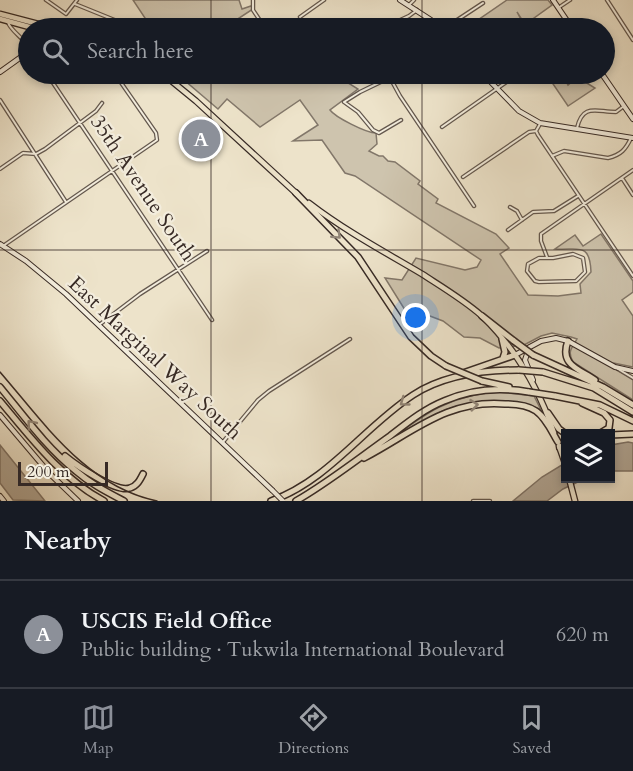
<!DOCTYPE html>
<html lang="en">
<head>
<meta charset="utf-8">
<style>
	:root { --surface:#171b24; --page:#20242c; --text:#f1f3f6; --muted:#9ea1a6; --line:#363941; --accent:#8c9099 }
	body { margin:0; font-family:Cardo,serif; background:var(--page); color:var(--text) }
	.controls { position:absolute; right:18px; bottom:18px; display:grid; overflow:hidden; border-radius:0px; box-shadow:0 3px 9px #0003 }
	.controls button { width:54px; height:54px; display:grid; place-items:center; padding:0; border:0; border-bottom:2px solid var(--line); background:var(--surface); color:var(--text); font:30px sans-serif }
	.scale { position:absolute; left:18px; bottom:15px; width:90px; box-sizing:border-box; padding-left:6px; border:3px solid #372a25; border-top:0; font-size:16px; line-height:21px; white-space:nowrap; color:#372a25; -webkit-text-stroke:4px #f3eddd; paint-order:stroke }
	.you { position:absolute; left:416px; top:318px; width:21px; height:21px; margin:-15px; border:4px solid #fff; border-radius:50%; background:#1a73e8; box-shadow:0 0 0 9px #1a73e833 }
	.badge { display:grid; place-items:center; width:39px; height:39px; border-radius:50%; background:var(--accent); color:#fff; font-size:20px; font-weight:700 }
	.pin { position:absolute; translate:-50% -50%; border:3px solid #fff; box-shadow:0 2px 6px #0006 }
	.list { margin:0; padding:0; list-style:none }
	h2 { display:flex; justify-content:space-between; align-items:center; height:78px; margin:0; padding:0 24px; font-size:26px }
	h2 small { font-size:20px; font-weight:400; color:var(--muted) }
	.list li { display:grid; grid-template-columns:39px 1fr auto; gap:18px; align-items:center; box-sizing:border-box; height:108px; padding:0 24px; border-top:2px solid var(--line) }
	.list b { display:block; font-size:22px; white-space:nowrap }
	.list p { margin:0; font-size:20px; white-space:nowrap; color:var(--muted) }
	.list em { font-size:20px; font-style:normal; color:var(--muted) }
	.icon { flex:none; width:33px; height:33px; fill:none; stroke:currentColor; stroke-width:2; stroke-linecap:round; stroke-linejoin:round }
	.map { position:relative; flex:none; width:633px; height:501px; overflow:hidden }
	.search { position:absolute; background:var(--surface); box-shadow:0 3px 9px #0003; left:18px; right:18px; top:18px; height:66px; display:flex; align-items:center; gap:15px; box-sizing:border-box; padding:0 21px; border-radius:33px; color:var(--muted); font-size:22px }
	.sheet { height:186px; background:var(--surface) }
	nav { display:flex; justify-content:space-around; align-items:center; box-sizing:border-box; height:84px; border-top:2px solid var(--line); background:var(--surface); font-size:16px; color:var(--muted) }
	nav a { display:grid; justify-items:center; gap:3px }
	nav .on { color:var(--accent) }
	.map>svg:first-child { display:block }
	.green { fill:#cec4ae; stroke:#82776a; stroke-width:1.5 }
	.water { fill:#afa492; stroke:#7f7366; stroke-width:1.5 }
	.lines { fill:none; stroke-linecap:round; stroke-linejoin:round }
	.street-casing { stroke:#64584e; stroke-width:4.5 }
	.secondary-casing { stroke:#372a25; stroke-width:6 }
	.primary-casing { stroke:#372a25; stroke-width:7 }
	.highway-casing { stroke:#372a25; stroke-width:8 }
	.street { stroke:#f3eddd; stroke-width:2 }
	.secondary { stroke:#f3eddd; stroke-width:4 }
	.primary { stroke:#ede3ca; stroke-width:4.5 }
	.highway { stroke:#ede3ca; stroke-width:5 }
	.tram { stroke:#372a25; stroke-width:1.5 }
	.secondary-bridge-casing { stroke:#372a25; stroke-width:6; stroke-linecap:butt }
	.highway-bridge-casing { stroke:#372a25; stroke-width:8; stroke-linecap:butt }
	.secondary-bridge { stroke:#f3eddd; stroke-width:4 }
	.highway-bridge { stroke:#ede3ca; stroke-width:5 }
	.oneway { stroke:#928678 }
	.grid { fill:none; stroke:#372a25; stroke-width:1.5; stroke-opacity:0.55 }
	.labels { text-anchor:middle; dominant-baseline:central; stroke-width:4.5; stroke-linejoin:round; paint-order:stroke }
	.street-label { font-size:21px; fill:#372a25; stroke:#f3eddd }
</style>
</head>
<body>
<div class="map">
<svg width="633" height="501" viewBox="0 0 633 501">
	<rect width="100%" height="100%" fill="#ede3ca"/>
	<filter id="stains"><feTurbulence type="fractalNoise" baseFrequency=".00333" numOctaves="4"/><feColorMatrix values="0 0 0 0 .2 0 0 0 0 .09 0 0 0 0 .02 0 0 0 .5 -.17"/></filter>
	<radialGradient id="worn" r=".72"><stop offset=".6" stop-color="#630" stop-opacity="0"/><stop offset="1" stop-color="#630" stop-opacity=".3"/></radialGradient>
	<path class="green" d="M133,0H239L242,9L251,6L253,9L224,28H142L149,24Z
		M507,0H548L552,5L527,23H524L517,12L524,25L518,28H509L507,26L503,28H485L478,20Z
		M177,74H334L358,89L330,110C335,117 366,133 376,133L377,144L369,151L379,156H383L388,161L395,162L420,181L418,184L438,199L436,203L496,234L509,248L500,254L528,295L558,296L581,293L580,284L591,272C590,241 577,251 555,249L575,235L583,246L601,234L633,281V292L622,300L633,316V367L614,363L612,367L633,379V400L573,362C567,351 572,348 577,339L571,337L552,333L541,336L524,345L499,348L480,338L464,337L443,321L422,313L405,310L385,278L402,280L416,258L465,270L477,267L481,260L355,176L345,173L322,140L293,141L318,125L300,100L260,127L227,99L218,109Z
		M569,74H583L585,82L595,88L568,106L551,81L559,76L560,78L563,76L568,85L574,80Z
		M499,392L534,396L541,410C529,403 518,402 505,401C481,401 458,403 436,414C419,423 404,435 387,442C423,415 451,394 499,392Z"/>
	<path class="water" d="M628,442L633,443V471H611V445Z
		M0,445L45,501L13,500L0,483Z
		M565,463L566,478L584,479L563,489L547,501H513L542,477Z"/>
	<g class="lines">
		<defs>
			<path id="street" d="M46,0L66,14L77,0
				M253,0V10L265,28
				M607,0L633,40
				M75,4L117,21
				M409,5L414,0
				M558,8L570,0
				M300,17L324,0
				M8,22C9,29 23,38 28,46
				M383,28L409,16L417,10
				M445,28L483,3
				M47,74L212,320
				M388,74L400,96L474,206
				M414,75L420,74
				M389,78L360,92L344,102L358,112L373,130L379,133L401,120
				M0,100L66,202
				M540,124L536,131L538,135L633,276
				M442,127L518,74
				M577,128C583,103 596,112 616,112L624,106
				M552,156L564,151L608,158C621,155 626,149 631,138
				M0,169L23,153L36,154L45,149L96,111L102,103
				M463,177L529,132L536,131
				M622,178L633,195
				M510,207L517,211L522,220
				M508,230L533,212L554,211L578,196
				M3,246L157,140L156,133L115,74
				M573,254L583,258L585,272L576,281L539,282L535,281L527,271L528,264L539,258H553Z
				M547,257L541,241V234L633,170
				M99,325L140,294L207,251
				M618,369L633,378
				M223,442L258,400L269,391L350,339
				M473,501H490"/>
			<path id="secondary" d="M400,0L431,20L441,28
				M553,0L572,28
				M0,72L28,52
				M483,74L519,111L540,123L633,138
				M602,74L633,119
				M0,244L26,261L66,294L272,490
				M528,351L525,360L533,380
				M515,355L541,341L556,338L568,341L615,367L633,371
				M0,415L50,474L78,501
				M0,496L4,501"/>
			<path id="primary" d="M0,14L42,25L47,28
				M0,19L33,28
				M163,74L196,101L297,194
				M309,203C344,230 383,251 422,274C442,287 464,300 482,316C516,349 539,389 554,433
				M559,446L566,466
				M569,478L575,501"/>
			<path id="highway" d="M296,193L358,257L411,337L431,356L446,366
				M482,316L514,341
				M502,339L505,352L503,358
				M568,341C559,365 579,369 595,380
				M533,355L603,387L633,405
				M543,372L594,388L633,412
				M460,374L515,355
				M482,381L509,387
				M0,387C24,416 47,448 76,471C91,484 107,492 124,501
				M555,396L600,405L633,421
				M0,401C31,438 61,478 104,501
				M582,403L604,413L610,420L609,428L599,434
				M548,413L559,429L566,434
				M610,435L633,434
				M560,448L566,442
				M65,456C76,465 116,493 130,488C137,486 140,480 143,474
				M364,458C412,433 447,399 505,404C516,404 527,405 536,411C546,418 552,432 558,442
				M271,501C329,480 363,428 413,395C444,375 484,370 519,370
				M296,501C329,482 359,458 390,436C407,423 424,409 444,401C471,389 500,387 529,392"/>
		</defs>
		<use href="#street" class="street-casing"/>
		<use href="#secondary" class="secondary-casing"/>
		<use href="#primary" class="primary-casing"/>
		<use href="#highway" class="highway-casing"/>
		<use href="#street" class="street"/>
		<use href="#secondary" class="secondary"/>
		<use href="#primary" class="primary"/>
		<use href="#highway" class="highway"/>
		<path class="tram" d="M0,372C45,424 86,486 157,501"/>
		<defs>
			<path id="secondary-bridge" d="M272,490L283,501"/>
			<path id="highway-bridge" d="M514,341L533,355
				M446,366L482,381
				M519,370L543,372
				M529,392L555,396"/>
		</defs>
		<use href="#secondary-bridge" class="secondary-bridge-casing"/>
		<use href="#highway-bridge" class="highway-bridge-casing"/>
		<use href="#secondary-bridge" class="secondary-bridge"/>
		<use href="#highway-bridge" class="highway-bridge"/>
	</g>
	<defs><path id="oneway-chevron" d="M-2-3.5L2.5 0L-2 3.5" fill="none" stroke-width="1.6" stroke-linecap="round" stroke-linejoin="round" transform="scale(1.5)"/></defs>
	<g class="oneway">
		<use href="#oneway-chevron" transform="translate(337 235) rotate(44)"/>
		<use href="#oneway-chevron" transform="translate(404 402) rotate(144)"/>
		<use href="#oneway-chevron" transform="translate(474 405) rotate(-6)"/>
		<use href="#oneway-chevron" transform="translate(31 424) rotate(-130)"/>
	</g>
	<path class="grid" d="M211,0V28M422,0V28M211,74V501M422,74V501M0,250H633"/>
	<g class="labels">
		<g class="street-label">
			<text transform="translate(143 188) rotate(56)">35th Avenue South</text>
			<text transform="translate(155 358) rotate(43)">East Marginal Way South</text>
		</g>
	</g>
	<rect width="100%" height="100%" filter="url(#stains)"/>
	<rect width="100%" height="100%" fill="url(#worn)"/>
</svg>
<div class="controls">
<button><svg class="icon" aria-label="layers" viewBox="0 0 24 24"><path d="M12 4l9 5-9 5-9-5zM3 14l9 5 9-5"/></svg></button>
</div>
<div class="scale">200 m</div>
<div class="you"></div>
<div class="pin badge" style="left:201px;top:139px">A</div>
<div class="search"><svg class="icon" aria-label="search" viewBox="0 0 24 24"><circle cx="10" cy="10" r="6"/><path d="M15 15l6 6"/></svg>Search here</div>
</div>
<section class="sheet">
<h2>Nearby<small></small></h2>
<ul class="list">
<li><span class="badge">A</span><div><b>USCIS Field Office</b><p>Public building · Tukwila International Boulevard</p></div><em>620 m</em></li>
</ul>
</section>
<nav>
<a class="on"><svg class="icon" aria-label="map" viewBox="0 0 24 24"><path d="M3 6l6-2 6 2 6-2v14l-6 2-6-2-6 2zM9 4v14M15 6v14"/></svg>Map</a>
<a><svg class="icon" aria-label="directions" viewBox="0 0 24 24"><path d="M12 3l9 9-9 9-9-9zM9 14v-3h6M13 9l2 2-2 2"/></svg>Directions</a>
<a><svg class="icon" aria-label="saved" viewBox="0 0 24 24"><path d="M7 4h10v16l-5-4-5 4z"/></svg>Saved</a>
</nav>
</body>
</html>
